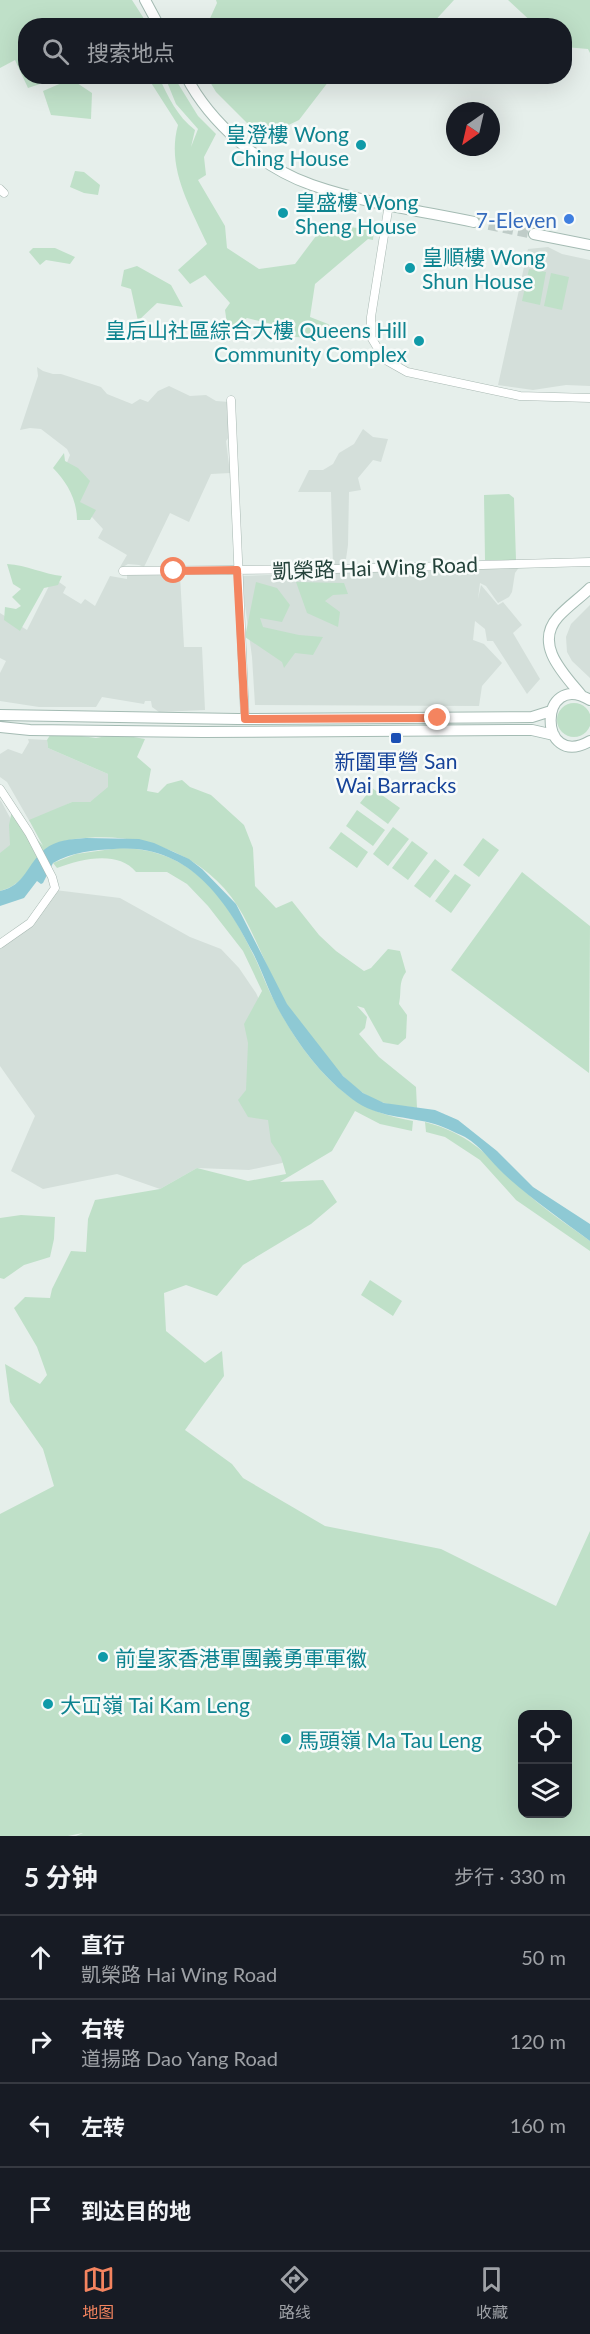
<!DOCTYPE html>
<html lang="zh">
<head>
<meta charset="utf-8">
<style>
	:root { --surface:#171b24; --page:#20242c; --text:#f1f3f6; --muted:#9ea1a6; --line:#363941; --accent:#f4845f }
	body { margin:0; font-family:Lato,"Noto Sans SC",sans-serif; background:var(--page); color:var(--text) }
	.controls { position:absolute; right:18px; bottom:18px; display:grid; overflow:hidden; border-radius:12px; box-shadow:0 6px 24px #0002 }
	.controls button { width:54px; height:54px; display:grid; place-items:center; padding:0; border:0; border-bottom:2px solid var(--line); background:var(--surface); color:var(--text); font:30px sans-serif }
	.compass { position:absolute; left:446px; top:102px; width:54px; height:54px; border-radius:50%; background:var(--surface); box-shadow:0 6px 24px #0002; rotate:214deg }
	.stop { position:absolute; width:18px; height:18px; margin:-14px; border:4px solid #f4845f; border-radius:50%; background:#fff }
	.stop.end { background:#f4845f; border-color:#fff; box-shadow:0 2px 6px #0008 }
	.list { margin:0; padding:0; list-style:none }
	h2 { display:flex; justify-content:space-between; align-items:center; height:78px; margin:0; padding:0 24px; font-size:26px }
	h2 small { font-size:20px; font-weight:400; color:var(--muted) }
	.list li { display:grid; grid-template-columns:39px 1fr auto; gap:18px; align-items:center; box-sizing:border-box; height:84px; padding:0 24px; border-top:2px solid var(--line) }
	.list b { display:block; font-size:22px; white-space:nowrap }
	.list p { margin:0; font-size:20px; white-space:nowrap; color:var(--muted) }
	.list em { font-size:20px; font-style:normal; color:var(--muted) }
	.icon { flex:none; width:33px; height:33px; fill:none; stroke:currentColor; stroke-width:2; stroke-linecap:round; stroke-linejoin:round }
	.map { position:relative; flex:none; width:590px; height:1836px; overflow:hidden }
	.search { position:absolute; background:var(--surface); box-shadow:0 6px 24px #0002; left:18px; right:18px; top:18px; height:66px; display:flex; align-items:center; gap:15px; box-sizing:border-box; padding:0 21px; border-radius:24px; color:var(--muted); font-size:22px }
	.sheet { height:414px; background:var(--surface) }
	nav { display:flex; justify-content:space-around; align-items:center; box-sizing:border-box; height:84px; border-top:2px solid var(--line); background:var(--surface); font-size:16px; color:var(--muted) }
	nav a { display:grid; justify-items:center; gap:3px }
	nav .on { color:var(--accent) }
	.map>svg:first-child { display:block }
	.built { fill:#d4dfda }
	.green { fill:#bfe0c8; fill-rule:evenodd }
	.water { fill:#8ec9d4 }
	.lines { fill:none; stroke-linecap:round; stroke-linejoin:round }
	.secondary-tunnel { stroke:#bfccc8; stroke-width:10; stroke-dasharray:10 5; stroke-linecap:butt }
	.street-casing { stroke:#a8b8b2; stroke-width:9 }
	.secondary-casing { stroke:#a4bbb3; stroke-width:12 }
	.street { stroke:#fff; stroke-width:8 }
	.secondary { stroke:#fff; stroke-width:10 }
	.route { stroke:#f4845f; stroke-width:8 }
	.culture-dot { fill:#0f9aa8; stroke:#f7fbf9; stroke-width:2 }
	.shop-dot { fill:#3f7fe0; stroke:#f7fbf9; stroke-width:2 }
	.transit-dot { fill:#1a4fb4; stroke:#f7fbf9; stroke-width:2 }
	.labels { text-anchor:middle; dominant-baseline:central; stroke-width:5; stroke-linejoin:round; paint-order:stroke }
	.culture-label { font-size:21px; fill:#0d838f; stroke:#f7fbf9; text-anchor:start }
	.shop-label { font-size:21px; fill:#366cbe; stroke:#f7fbf9; text-anchor:end }
	.street-label { font-size:21px; fill:#24423a; stroke:#f7fbf9 }
	.transit-label { font-size:21px; fill:#164399; stroke:#f7fbf9 }
</style>
</head>
<body>
<div class="map">
<svg width="590" height="1836" viewBox="0 0 590 1836">
	<rect width="100%" height="100%" fill="#e6efeb"/>
	<path class="built" d="M548,247L562,254L590,260V386L566,385L533,390L498,385L528,249Z
		M37,367L43,371L53,374H61L101,387L107,394L132,404L140,399L148,402L158,391L169,386L190,396L206,395L216,401L229,402V437L226,441L230,473L211,474L189,522L170,513L144,567L139,565L128,564L123,567H120L127,555L98,538L103,529L81,505L66,465L70,455L67,449L41,429L30,428L20,430L38,376Z
		M363,429L373,437L388,439L381,462L373,460L358,478L361,490L349,492L348,545L345,566H333L331,492H298L309,470H323L333,464L339,453L354,444Z
		M520,566L515,573L512,592L509,597L498,603L486,586L480,583L478,599L481,585L498,605L503,602L522,625L513,633L540,679L527,694L493,641H487L485,629L475,621L473,640L484,644L502,663L482,686L479,706L255,705L252,657L241,576Z
		M127,574L180,575L184,647H202L205,710L159,712L152,707L151,701H145L144,704L102,697L96,707H39L0,701V673L6,661L0,658V613L27,630L50,584L59,582L66,587L63,593L81,604L85,599L95,606L110,576L127,579Z
		M590,605V678L572,661L567,652L566,637L571,624Z
		M28,739L47,740L48,748L108,774L109,790L90,802H72L30,822L7,782L0,777V754L8,749L22,754L29,742Z
		M0,800L1,801L29,853L0,860Z
		M55,890L120,898L190,937L221,949L239,968L256,993L280,1044L339,1125L282,1163L249,1170L197,1168L160,1189L117,1174L43,1189L11,1171L35,1116L0,1066V945L31,924Z"/>
	<path class="green" d="M0,0H132L148,25L26,26V76L44,77L40,84L28,88L15,60L0,68Z
		M216,0H454L431,25H207L217,3Z
		M508,0H590V53L588,49L565,47L564,26L535,25Z
		M152,76L159,77C168,97 177,116 195,130L191,147L198,129L176,104L165,77H174L198,116L216,134L204,157L206,175L198,180L225,226L227,248L259,269L295,264L325,224L374,230L373,240L368,239L315,284L310,317L328,324L336,331L333,340L296,337L276,325L247,318L228,331L225,310L230,303L205,275L190,284L178,270L207,244C190,206 166,168 178,125L148,78Z
		M207,77H332L299,120L274,132L250,126L216,92Z
		M71,79L92,93L91,119L51,115L43,91Z
		M75,171L84,172L100,185L98,195L84,193L70,187Z
		M33,248H55L75,257L70,264L46,260L40,265L29,252Z
		M137,266L171,285L183,307L157,303L138,321L131,289L121,286L124,270Z
		M529,269L546,272L540,305L522,301Z
		M551,273L569,277L562,310L544,306Z
		M64,453L65,461L78,468L90,481L80,502L96,510L90,520H77C77,500 67,482 53,468Z
		M509,494L514,498L516,560H485L484,495Z
		M7,564C27,565 43,574 62,576L58,585L44,588L20,631L4,620L5,607L16,609L21,606L12,597L21,589L13,584Z
		M256,582L277,588L290,605L282,622L260,618L263,627L299,635L323,637L313,655L295,653L284,668L282,662L245,637Z
		M296,582L344,583L348,594L333,595L325,601L340,612L338,627L307,613Z
		M557 720a17 17 0 1 1 34 0a17 17 0 1 1-34 0Z
		M52,732L96,738L117,734L145,739L137,757L151,769L147,791L158,793L167,784L182,780L190,787L211,795L244,825L253,848L255,886L276,908L292,901L319,935L336,951L364,971L371,968L388,949L400,951L406,972C398,983 402,991 399,1004L407,1015L406,1038L398,1045L383,1042L364,1008L357,1006L367,1017L365,1028L359,1034L379,1057L416,1087L417,1108C406,1106 392,1106 381,1102C356,1093 336,1070 320,1049C309,1035 297,1020 287,1005C270,977 259,944 243,915C210,854 141,830 75,839C28,845 36,882 0,891V853L10,845L9,825L12,810L43,846L29,820L72,802H90L108,787V774L48,748L47,740Z
		M372,788L400,808L388,824L360,803Z
		M357,810L385,830L373,846L346,826Z
		M393,827L409,839L388,866L373,854Z
		M341,832L368,852L357,868L329,848Z
		M483,838L499,850L479,877L463,865Z
		M412,841L428,853L408,880L392,868Z
		M119,848C190,848 225,895 253,954C261,969 266,986 274,1000C291,1034 315,1070 346,1094C364,1109 390,1117 413,1121L412,1131L380,1124L355,1111L332,1151L280,1182L323,1180L337,1202L311,1224L243,1265L217,1296L186,1285L164,1293L166,1331L205,1363L222,1351L224,1376L185,1430L232,1464L243,1478L325,1526L441,1549L556,1606L590,1531V1836H76L83,1833L68,1836H0V1514L54,1486L43,1449L10,1402L5,1364L40,1384L47,1375L37,1347L14,1308L25,1297L50,1298L52,1289L71,1251L86,1252L88,1219L95,1200L160,1189L197,1168L248,1181L286,1174L281,1157L271,1142L268,1120L248,1117L238,1100L246,1090L248,1043L244,1024L262,991L243,951L208,906L187,884L167,872H136C118,850 81,859 57,868L53,863L76,854ZM522,1714H568V1814H522Z
		M435,859L450,871L430,898L414,886Z
		M522,872L590,926L589,1073L451,970Z
		M455,874L471,885L451,913L435,901Z
		M425,1122C478,1136 492,1163 530,1196C549,1213 570,1226 590,1241V1251L516,1200L480,1160L445,1137L426,1132Z
		M21,1215L55,1217L54,1239L50,1257L24,1265L4,1279L0,1278V1218Z
		M370,1280L402,1301L393,1316L361,1295Z"/>
	<path class="water" d="M86,838L139,839L154,843L189,859L202,869L236,904L287,1004L343,1076L363,1093L384,1103L435,1110L458,1120L497,1151L533,1187L590,1224V1241C561,1219 531,1199 504,1174C491,1162 481,1146 465,1137C454,1132 443,1126 431,1123C399,1115 374,1118 347,1095C320,1074 298,1044 281,1014C270,995 263,973 253,953C224,896 186,843 114,849C94,850 72,852 53,863L43,883L41,884L37,881L24,898L0,906V891C26,885 26,865 45,849C56,840 72,839 86,838Z"/>
	<g class="lines">
		<path class="secondary-tunnel" d="M474,222L534,234"/>
		<defs>
			<path id="street" d="M0,189L4,193
				M389,204L371,317V337L384,359L407,372L520,396L590,398
				M231,400L245,719
				M123,571L335,569L590,562
				M0,789L29,833L52,877L55,888L30,923L0,944"/>
			<path id="secondary" d="M145,0L159,26
				M186,76C210,123 262,168 312,185C364,203 421,211 474,222
				M534,234L590,245
				M582,696C565,675 533,645 558,617C568,606 580,598 590,588
				M590,700C538,669 537,771 590,741
				M0,715L238,719L532,717L551,711
				M0,727L30,730L203,732L511,730H532L554,735"/>
		</defs>
		<use href="#street" class="street-casing"/>
		<use href="#secondary" class="secondary-casing"/>
		<use href="#street" class="street"/>
		<use href="#secondary" class="secondary"/>
	</g>
	<g class="lines">
		<path class="route" d="M174,571L237,570L245,719L438,718"/>
	</g>
	<g class="culture-dot">
		<circle cx="361" cy="145" r="6"/>
		<circle cx="283" cy="213" r="6"/>
		<circle cx="410" cy="268" r="6"/>
		<circle cx="419" cy="341" r="6"/>
		<circle cx="103" cy="1657" r="6"/>
		<circle cx="48" cy="1704" r="6"/>
		<circle cx="286" cy="1739" r="6"/>
	</g>
	<circle class="shop-dot" cx="569" cy="219" r="6"/>
	<rect class="transit-dot" x="390" y="732" width="12" height="12" rx="3"/>
	<g class="labels">
		<g class="culture-label">
			<text x="349" y="133" text-anchor="end">皇澄樓 Wong<tspan x="349" dy="24">Ching House</tspan></text>
			<text x="295" y="201">皇盛樓 Wong<tspan x="295" dy="24">Sheng House</tspan></text>
			<text x="422" y="256">皇順樓 Wong<tspan x="422" dy="24">Shun House</tspan></text>
			<text x="407" y="329" text-anchor="end">皇后山社區綜合大樓 Queens Hill<tspan x="407" dy="24">Community Complex</tspan></text>
			<text x="115" y="1657">前皇家香港軍團義勇軍軍徽</text>
			<text x="60" y="1704">大冚嶺 Tai Kam Leng</text>
			<text x="298" y="1739">馬頭嶺 Ma Tau Leng</text>
		</g>
		<g class="shop-label">
			<text x="557" y="219">7-Eleven</text>
		</g>
		<g class="street-label">
			<text transform="translate(375 567) rotate(-2)">凱榮路 Hai Wing Road</text>
		</g>
		<g class="transit-label">
			<text x="396" y="760">新圍軍營 San<tspan x="396" dy="24">Wai Barracks</tspan></text>
		</g>
	</g>
</svg>
<div class="controls">
<button><svg class="icon" aria-label="locate" viewBox="0 0 24 24"><circle cx="12" cy="12" r="6"/><path d="M12 2v4M12 18v4M2 12h4M18 12h4"/></svg></button>
<button><svg class="icon" aria-label="layers" viewBox="0 0 24 24"><path d="M12 4l9 5-9 5-9-5zM3 14l9 5 9-5"/></svg></button>
</div>
<svg class="compass" viewBox="-18 -18 36 36"><path d="M0-13l5 13h-10z" fill="#e53935"/><path d="M0 13l5-13h-10z" fill="#9ea1a6"/></svg>
<div class="stop" style="left:174px;top:571px"></div>
<div class="stop end" style="left:438px;top:718px"></div>
<div class="search"><svg class="icon" aria-label="search" viewBox="0 0 24 24"><circle cx="10" cy="10" r="6"/><path d="M15 15l6 6"/></svg>搜索地点</div>
</div>
<section class="sheet">
<h2>5 分钟<small>步行 · 330 m</small></h2>
<ul class="list">
<li><svg class="icon" aria-label="ahead" viewBox="0 0 24 24"><path d="M12 20V5M6 11l6-6 6 6"/></svg><div><b>直行</b><p>凱榮路 Hai Wing Road</p></div><em>50 m</em></li>
<li><svg class="icon" aria-label="right" viewBox="0 0 24 24"><path d="M7 20v-9h11M14 6l5 5-5 5"/></svg><div><b>右转</b><p>道揚路 Dao Yang Road</p></div><em>120 m</em></li>
<li><svg class="icon" aria-label="left" viewBox="0 0 24 24"><path d="M17 20v-9H6M10 6l-5 5 5 5"/></svg><div><b>左转</b></div><em>160 m</em></li>
<li><svg class="icon" aria-label="arrive" viewBox="0 0 24 24"><path d="M6 21V4h12l-3 4 3 4H6"/></svg><div><b>到达目的地</b></div></li>
</ul>
</section>
<nav>
<a class="on"><svg class="icon" aria-label="map" viewBox="0 0 24 24"><path d="M3 6l6-2 6 2 6-2v14l-6 2-6-2-6 2zM9 4v14M15 6v14"/></svg>地图</a>
<a><svg class="icon" aria-label="directions" viewBox="0 0 24 24"><path d="M12 3l9 9-9 9-9-9zM9 14v-3h6M13 9l2 2-2 2"/></svg>路线</a>
<a><svg class="icon" aria-label="saved" viewBox="0 0 24 24"><path d="M7 4h10v16l-5-4-5 4z"/></svg>收藏</a>
</nav>
</body>
</html>
